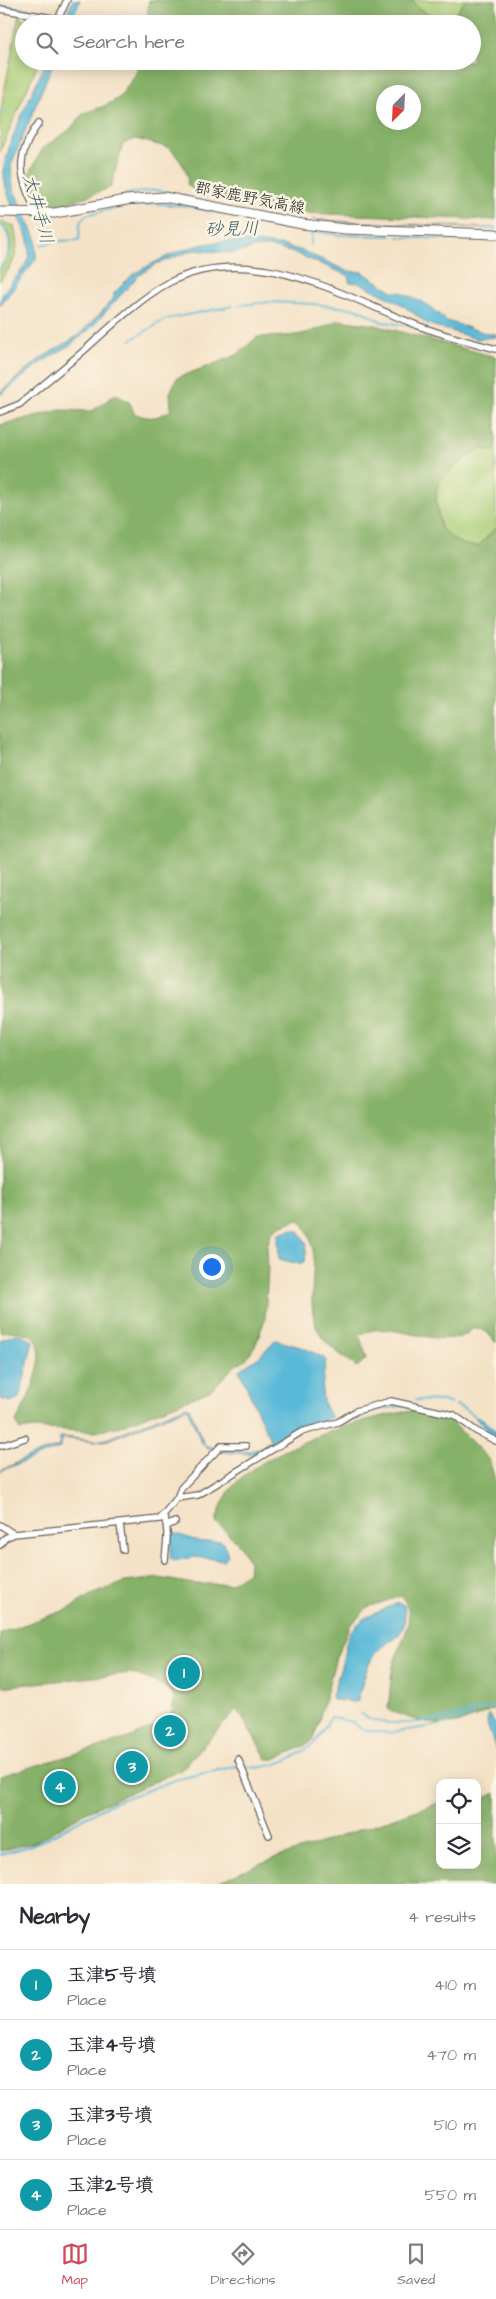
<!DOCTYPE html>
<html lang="en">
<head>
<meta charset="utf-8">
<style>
	:root { --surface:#fff; --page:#f7f7f7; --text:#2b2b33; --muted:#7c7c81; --line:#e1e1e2; --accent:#d1495b }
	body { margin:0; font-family:"Architects Daughter","Klee One",sans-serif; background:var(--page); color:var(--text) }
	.controls { position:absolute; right:15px; bottom:15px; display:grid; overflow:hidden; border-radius:10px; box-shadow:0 2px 12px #0003 }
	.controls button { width:45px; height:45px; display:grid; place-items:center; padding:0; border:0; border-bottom:1px solid var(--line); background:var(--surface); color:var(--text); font:25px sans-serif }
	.compass { position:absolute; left:376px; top:85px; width:45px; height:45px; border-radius:50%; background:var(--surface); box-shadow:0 2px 12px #0003; rotate:204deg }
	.you { position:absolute; left:211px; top:1266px; width:18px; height:18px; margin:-12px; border:4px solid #fff; border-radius:50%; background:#1a73e8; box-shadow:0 0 0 8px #1a73e833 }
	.badge { display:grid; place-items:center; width:32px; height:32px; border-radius:50%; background:var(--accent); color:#fff; font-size:16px; font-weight:700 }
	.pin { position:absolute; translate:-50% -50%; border:2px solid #fff; box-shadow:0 1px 5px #0006 }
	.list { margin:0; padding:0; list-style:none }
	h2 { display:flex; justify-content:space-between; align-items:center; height:65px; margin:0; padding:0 20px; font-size:21px }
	h2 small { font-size:16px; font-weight:400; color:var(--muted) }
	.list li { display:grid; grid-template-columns:32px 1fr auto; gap:15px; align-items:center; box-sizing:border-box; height:70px; padding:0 20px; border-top:1px solid var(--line) }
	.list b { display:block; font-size:19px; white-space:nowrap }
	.list p { margin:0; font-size:16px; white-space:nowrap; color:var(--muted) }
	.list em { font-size:16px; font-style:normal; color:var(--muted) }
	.icon { flex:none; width:28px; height:28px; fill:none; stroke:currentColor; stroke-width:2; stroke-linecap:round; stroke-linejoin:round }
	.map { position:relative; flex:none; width:496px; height:1884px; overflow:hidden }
	.search { position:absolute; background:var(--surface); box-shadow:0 2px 12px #0003; left:15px; right:15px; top:15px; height:55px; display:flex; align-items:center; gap:12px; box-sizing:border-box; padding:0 18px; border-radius:28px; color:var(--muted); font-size:19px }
	.sheet { height:345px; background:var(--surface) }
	nav { display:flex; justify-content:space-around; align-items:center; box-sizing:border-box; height:70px; border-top:1px solid var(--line); background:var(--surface); font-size:14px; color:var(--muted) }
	nav a { display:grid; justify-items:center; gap:2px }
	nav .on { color:var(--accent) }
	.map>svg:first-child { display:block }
	.green { fill:#a9ce78; stroke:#62754a }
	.forest { fill:#86b168; stroke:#516642; fill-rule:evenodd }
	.water { fill:#5ab9d8; stroke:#3b6a7a }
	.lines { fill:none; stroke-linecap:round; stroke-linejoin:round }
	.stream { stroke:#5ab9d8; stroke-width:2 }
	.minor-casing { stroke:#686158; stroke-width:8 }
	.primary-casing { stroke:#686158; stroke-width:11 }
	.minor { stroke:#fff; stroke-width:5.5 }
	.primary { stroke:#fff; stroke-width:9 }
	.labels { text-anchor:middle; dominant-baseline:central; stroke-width:5; stroke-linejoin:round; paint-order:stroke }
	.street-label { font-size:16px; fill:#1c1c1c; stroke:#fcf5e5 }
	.water-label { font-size:18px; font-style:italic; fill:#355b67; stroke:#fcf5e5 }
</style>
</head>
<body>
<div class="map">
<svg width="496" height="1884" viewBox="0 0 496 1884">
	<rect width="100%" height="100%" fill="#fcf5e5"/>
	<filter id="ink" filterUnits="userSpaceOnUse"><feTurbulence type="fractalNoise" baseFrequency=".02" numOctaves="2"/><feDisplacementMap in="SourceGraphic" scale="10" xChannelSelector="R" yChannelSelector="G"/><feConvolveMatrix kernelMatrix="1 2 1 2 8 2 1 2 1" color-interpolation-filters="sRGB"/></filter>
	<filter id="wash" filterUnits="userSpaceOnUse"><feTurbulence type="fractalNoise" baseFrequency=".0096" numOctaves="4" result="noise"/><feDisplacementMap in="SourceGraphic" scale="20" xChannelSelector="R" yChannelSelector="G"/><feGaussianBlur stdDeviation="1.12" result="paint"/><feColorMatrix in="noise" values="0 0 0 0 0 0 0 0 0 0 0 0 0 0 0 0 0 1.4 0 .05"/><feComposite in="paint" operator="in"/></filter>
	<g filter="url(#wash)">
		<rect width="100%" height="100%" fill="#f4e2c7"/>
		<path class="green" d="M412,0H466L454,15C438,16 421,16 412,0Z
			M19,14H21V20H25L29,15L55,23L24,24V61H39L0,152V115Z
			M0,221L14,226C20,252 16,260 0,281C0,277 0,271 0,268C2,263 7,259 9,254C13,245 10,229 0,225Z
			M480,448L496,451V527L479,546C461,547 454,540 441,529C439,517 433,497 438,485C443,474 469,455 480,448Z"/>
		<path class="forest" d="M149,0H412C421,16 438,16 454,15L466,0H496V220L300,213L195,192L187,184C190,171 178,158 170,148L136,139L123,144L111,187C99,192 59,208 48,206C44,205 38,200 36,197C32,191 31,181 29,174L43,148L69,130L84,113L102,107L119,98L135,75L140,61H472V24H147ZM414,92V122H384V92Z
			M338,320L375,325L496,357V451L480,448C469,455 443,474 438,485C433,497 439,517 441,529C454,540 461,547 479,546L496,527V1343L487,1332L474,1327C455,1354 401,1325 373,1330C369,1331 363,1333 359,1335L367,1358L357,1367C344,1357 325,1345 318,1330C301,1294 329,1247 298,1219L278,1227L271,1234L267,1246L268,1268L265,1319L256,1344L246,1359L236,1365L210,1391L120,1426L96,1432L34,1428L20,1430L16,1422C26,1403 43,1370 39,1348C39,1344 34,1338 31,1335L12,1331L0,1332V425L60,410L92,411L116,394L130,403L134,413C149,420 157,418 171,410L170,393L177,378L237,355L257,337C292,336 306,337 338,320Z
			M411,1411L452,1422L489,1459L496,1484V1708C483,1713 469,1721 456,1723C436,1727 405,1718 388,1709C390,1695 390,1680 393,1666C399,1643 420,1617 401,1596L368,1607L350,1626L336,1657L317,1728L312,1740L304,1746L275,1759H267L237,1709L181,1770L88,1811L35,1842L0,1851V1776L126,1739L170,1720L174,1700L171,1691L156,1682L131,1673L0,1687V1633L69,1609L89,1596L125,1582L159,1578L194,1584H229L248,1573L249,1562L240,1546L216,1522C221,1503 230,1485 246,1474C285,1444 362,1417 411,1411Z
			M496,1793V1884H214L267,1861L438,1803L440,1865H477V1801Z"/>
		<path class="water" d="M73,0H80L70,24H63Z
			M47,61H54L11,165L13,188L36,238V259L0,306C0,285 27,274 29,254C31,232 15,217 9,197C6,189 4,180 4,171C6,143 34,89 47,61Z
			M312,219L334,221L483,228L334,222Z
			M243,241L281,245L303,251L347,271L362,272L394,292H400L426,304L447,321L489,334H496V337L477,339L428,324L401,304L360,283L349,282V276L295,253L271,247L253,248L245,251L230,253L195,250L186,253L156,264L138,276L91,328L69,346L40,363L0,395V392L41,358L76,337L100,314L114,297V293C121,287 129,276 137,272C175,251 197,241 243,241Z
			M293,1229L299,1231L307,1244L305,1261L299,1264L279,1259L278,1236L279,1233Z
			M16,1334L24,1336L33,1341L20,1397L12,1402L0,1399V1340Z
			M275,1340L304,1348L326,1359C324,1376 316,1403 332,1417L323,1421L296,1427L293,1432L272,1444L239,1370L258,1358Z
			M187,1406L189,1407L204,1444L207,1446C225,1449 256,1458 268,1441L271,1445C267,1448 262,1452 257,1453C245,1455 209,1453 202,1444L187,1408L108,1440L96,1442L63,1438L60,1448L0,1471L26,1458L59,1446L60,1438L63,1437L96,1441L106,1439Z
			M478,1416L496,1431V1439L476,1419Z
			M174,1533L201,1542L220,1541L224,1543L228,1555L224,1560L195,1557L173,1561L170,1559L172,1535Z
			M398,1603L404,1605C409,1642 391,1634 375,1655C365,1667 362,1685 358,1700L355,1702L334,1700L332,1696L342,1664L346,1643L351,1631L363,1619Z
			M488,1714L496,1725V1750L487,1724Z"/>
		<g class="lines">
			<path class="stream" d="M0,5L50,12
				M0,112L7,113
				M123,197L126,194L155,190L186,196
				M158,204L187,206L287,229
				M128,206L152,204
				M0,226L4,227C13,243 11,254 0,268
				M481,228H496
				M398,237L475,240
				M485,240L496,241
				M41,245L58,241L79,240L80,223L86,215L126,206
				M311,245L312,232L343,235L391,236
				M238,305L273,302L312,304L358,309L382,322L406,325L434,334
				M131,340L166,319L233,306
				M415,1400L444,1401L451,1404
				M456,1405L465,1409L477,1418
				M355,1419L378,1409L404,1406
				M0,1530L3,1532
				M361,1714C385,1733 445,1718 474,1711C482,1709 489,1709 496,1705
				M244,1766C264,1772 294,1759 310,1746C320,1739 325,1727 330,1717L352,1722L361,1729L387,1733L434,1726L473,1716
				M0,1854L24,1848L41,1841L112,1803L178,1779L237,1766"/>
		</g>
	</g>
	<g filter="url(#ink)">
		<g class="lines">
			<defs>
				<path id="minor" d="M0,9L58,19L67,0
					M37,213C20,178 13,158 39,123
					M0,412L20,404C42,385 65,367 87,348C110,327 143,296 170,282C250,242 336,292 409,322C437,334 467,341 496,349
					M0,1446L25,1438
					M177,1498L181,1488L221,1446H246
					M163,1515C170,1529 166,1545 165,1560
					M120,1524L123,1550
					M0,1525L14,1534
					M167,1526L175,1522
					M0,1545L5,1538L14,1534L160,1519L177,1498L198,1495L301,1432L338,1422L356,1411L391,1401L454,1415L476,1431L496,1441
					M238,1759L269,1835"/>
				<path id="primary" d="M0,212L55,213L126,200L164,197L302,224L345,229L496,234"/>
			</defs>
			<use href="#minor" class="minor-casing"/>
			<use href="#primary" class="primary-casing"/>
			<use href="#minor" class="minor"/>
			<use href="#primary" class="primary"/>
		</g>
	</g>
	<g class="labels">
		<g class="street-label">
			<text transform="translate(250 198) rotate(11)">郡家鹿野気高線</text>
		</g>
		<g class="water-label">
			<text transform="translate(38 209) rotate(75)">大井手川</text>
			<text transform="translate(232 229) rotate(-1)">砂見川</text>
		</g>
	</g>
</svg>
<div class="controls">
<button><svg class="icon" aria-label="locate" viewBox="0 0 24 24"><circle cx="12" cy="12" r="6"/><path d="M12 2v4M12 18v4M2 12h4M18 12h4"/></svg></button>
<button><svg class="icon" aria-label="layers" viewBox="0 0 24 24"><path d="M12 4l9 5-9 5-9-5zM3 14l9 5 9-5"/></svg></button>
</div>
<svg class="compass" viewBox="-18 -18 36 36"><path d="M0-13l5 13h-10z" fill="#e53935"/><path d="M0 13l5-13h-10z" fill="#7c7c81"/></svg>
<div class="you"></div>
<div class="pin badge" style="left:184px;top:1673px;background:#0f9aa8">1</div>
<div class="pin badge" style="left:170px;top:1731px;background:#0f9aa8">2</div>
<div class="pin badge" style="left:132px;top:1767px;background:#0f9aa8">3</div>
<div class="pin badge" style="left:60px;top:1787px;background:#0f9aa8">4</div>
<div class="search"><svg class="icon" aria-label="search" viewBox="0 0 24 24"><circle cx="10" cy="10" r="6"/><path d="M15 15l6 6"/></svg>Search here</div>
</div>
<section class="sheet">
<h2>Nearby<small>4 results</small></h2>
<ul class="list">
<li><span class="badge" style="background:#0f9aa8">1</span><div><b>玉津5号墳</b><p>Place</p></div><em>410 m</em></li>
<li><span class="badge" style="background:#0f9aa8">2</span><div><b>玉津4号墳</b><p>Place</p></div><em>470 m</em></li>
<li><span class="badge" style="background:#0f9aa8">3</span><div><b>玉津3号墳</b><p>Place</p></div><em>510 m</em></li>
<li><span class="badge" style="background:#0f9aa8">4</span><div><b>玉津2号墳</b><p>Place</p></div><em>550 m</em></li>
</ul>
</section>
<nav>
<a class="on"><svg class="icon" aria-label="map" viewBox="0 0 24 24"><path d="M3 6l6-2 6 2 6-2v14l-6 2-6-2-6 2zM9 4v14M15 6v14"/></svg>Map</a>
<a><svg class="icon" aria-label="directions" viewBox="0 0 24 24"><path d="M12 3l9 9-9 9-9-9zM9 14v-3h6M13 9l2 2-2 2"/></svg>Directions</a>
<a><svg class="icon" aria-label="saved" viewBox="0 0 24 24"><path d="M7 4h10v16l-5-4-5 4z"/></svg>Saved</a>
</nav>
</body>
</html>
